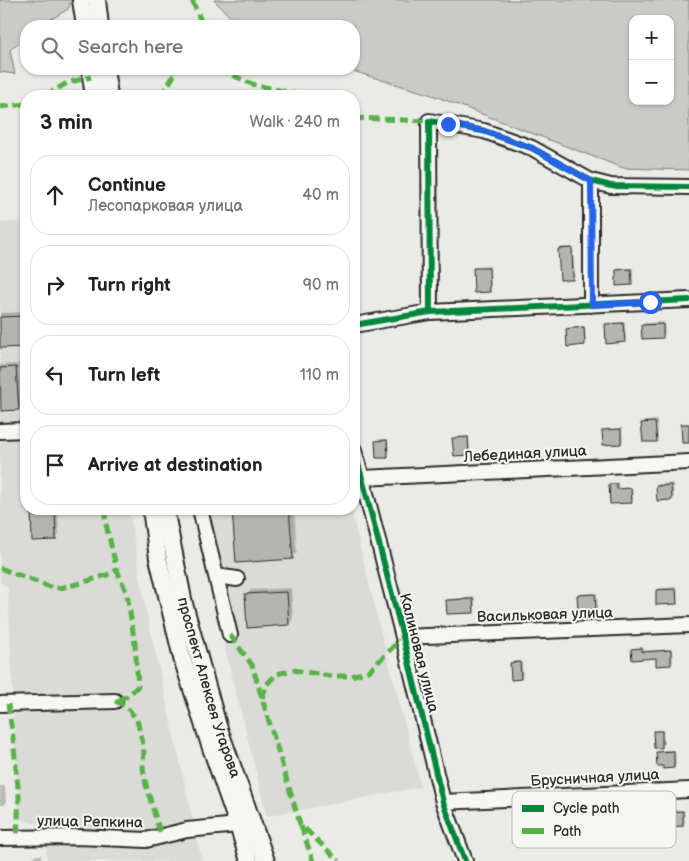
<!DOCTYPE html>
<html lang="en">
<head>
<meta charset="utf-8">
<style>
	:root { --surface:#fff; --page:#f6f6f6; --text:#222; --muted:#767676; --line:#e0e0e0 }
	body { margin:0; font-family:"Balsamiq Sans",sans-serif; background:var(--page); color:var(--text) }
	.controls { position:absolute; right:15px; top:15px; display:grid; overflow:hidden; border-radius:10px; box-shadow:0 1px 4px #0004 }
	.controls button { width:45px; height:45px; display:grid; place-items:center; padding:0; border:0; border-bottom:1px solid var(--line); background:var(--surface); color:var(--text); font:25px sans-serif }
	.stop { position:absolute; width:15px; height:15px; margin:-11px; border:4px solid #2563eb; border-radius:50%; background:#fff }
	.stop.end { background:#2563eb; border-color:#fff; box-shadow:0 1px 5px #0008 }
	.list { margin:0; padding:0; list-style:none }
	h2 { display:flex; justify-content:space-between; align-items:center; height:65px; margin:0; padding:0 20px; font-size:21px }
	h2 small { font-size:16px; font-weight:400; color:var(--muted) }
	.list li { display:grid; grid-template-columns:32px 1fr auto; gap:15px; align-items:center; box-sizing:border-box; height:80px; margin:0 10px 10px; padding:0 10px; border:1px solid var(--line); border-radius:20px }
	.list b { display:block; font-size:19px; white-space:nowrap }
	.list p { margin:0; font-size:16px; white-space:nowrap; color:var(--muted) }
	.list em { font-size:16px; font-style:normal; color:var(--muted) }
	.icon { flex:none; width:28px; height:28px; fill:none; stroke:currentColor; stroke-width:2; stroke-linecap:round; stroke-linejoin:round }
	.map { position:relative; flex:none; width:689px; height:861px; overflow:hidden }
	.search { position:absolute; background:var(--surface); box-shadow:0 1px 4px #0004; left:20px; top:20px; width:340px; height:55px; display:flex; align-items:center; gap:12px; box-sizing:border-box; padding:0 18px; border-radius:20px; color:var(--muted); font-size:19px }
	.panel { position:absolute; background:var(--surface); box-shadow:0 1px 4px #0004; left:20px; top:90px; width:340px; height:425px; border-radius:20px }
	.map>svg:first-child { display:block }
	.built { fill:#dadad6 }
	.green { fill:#cacac7; stroke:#7a7a79; fill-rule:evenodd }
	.shadow { fill:#0003 }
	.building { fill:#b4b4b1; stroke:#2b2b2b }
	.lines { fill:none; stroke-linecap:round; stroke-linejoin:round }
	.minor-casing { stroke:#2b2b2b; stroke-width:18 }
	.major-casing { stroke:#2b2b2b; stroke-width:20 }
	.minor { stroke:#f6f6f2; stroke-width:14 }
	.major { stroke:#f6f6f2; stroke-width:16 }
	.quiet { stroke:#56b246; stroke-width:5; stroke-dasharray:10 5; stroke-linecap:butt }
	.cycleway-casing { stroke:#f6f6f2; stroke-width:9 }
	.cycleway { stroke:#00873e; stroke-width:6 }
	.route { stroke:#2563eb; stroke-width:6 }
	.labels { text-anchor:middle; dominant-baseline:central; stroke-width:4; stroke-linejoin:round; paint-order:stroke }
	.street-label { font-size:15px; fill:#2b2b2b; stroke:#f6f6f2 }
	.key { fill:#f6f6f2; stroke:#b9b9b6; stroke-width:1 }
	.key-label { font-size:14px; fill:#2b2b2b }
</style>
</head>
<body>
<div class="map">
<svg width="689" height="861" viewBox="0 0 689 861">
	<rect width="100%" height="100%" fill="#eaeae6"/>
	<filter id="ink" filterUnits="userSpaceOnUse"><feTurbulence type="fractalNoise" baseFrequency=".02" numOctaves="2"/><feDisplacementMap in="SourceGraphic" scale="10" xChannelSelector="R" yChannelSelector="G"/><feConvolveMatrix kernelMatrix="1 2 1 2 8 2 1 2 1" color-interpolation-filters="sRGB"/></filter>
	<g filter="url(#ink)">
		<path class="built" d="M26,221V509H129L146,611L202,861H47L45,826L19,819L8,588L0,582V223Z
			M190,509H351L381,633L421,787L267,816Z"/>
		<path class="green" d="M0,0H72L68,9L40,26H26V37L10,50L15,74L0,72Z
			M214,0H689V170L623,168L432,95L346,69H354V26H239ZM633,19H670V101H633Z"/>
		<path class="shadow" d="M562,247H573L575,276L573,278L560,249Z
			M490,266L491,289L489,291L474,269L476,267Z
			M619,268H633V282L631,284L617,270Z
			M26,312V345L0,346V313Z
			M625,322L626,339L624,341L606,325L608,323Z
			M664,322L665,334L663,336L642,325L644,323Z
			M585,326L586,342L584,344L567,329L569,327Z
			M19,364L22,406L18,409L0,378V365Z
			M657,420L658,438L656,440L643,423L645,421Z
			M622,428L623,441L621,443L603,431L605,429Z
			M469,436L470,451L468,453L454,439L456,437Z
			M378,439H388L389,454L387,456L376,441Z
			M618,482L619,488L632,487L633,499L631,502L610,485L612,483Z
			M673,483L674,497L672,499L657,486L659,484Z
			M34,509H58L59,535L56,539L32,510Z
			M233,509H294L297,553L292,557L237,562Z
			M677,587L678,600L676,602L657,590L659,588Z
			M291,588L293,619L289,624L246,595L251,590Z
			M597,593L598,606L596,608L578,596L580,594Z
			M475,597V610L473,612L447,601L449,599Z
			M643,647L644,651L672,649L673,662L671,664L657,656L632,650L634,648Z
			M513,661H522L523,676L521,678L511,663Z
			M657,730H663L664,744L662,746L655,732Z
			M660,750H675L676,765L674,767L664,765L658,752Z
			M0,786H5L6,803L4,805H0Z
			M672,810H684L685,822L683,825L670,813Z
			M36,855H41V861H34V857Z"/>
		<path class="building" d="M572,248L573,280H560L558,249Z
			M473,268H489L490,292L474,293Z
			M631,269L632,285L616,286V270Z
			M26,316V347L0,348V317Z
			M623,323L625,342L606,344L605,324Z
			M663,324V338L642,339L641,325Z
			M584,327L585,345L567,347L566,329Z
			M16,367L19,410L1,411L0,368Z
			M655,422L657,442H643L641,423Z
			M681,424H689V443H682Z
			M621,429V444L603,445L602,430Z
			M468,437L469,455L454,456L452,438Z
			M387,440L388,458H376L375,441Z
			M609,484H617V489L631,488L632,503L610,504Z
			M671,485L672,500L657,501L656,486Z
			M55,509L56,540L32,541L31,510Z
			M232,509H289L293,559L236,563Z
			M676,589L677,604L656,605V590Z
			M287,592L289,625L247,628L245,594Z
			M595,594L596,609L578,610L577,595Z
			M473,599L474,613L447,614L446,600Z
			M642,648V652L671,650V665L656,666V658L632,660L631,649Z
			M520,662L521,679L511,680L510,663Z
			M653,731H662V748H654Z
			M674,751V768L663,769V766H657L656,752Z
			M683,811V826L670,827L669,812Z"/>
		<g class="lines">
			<defs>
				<path id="minor" d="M591,181V305
					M430,312L429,121L484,131L532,148L591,181L611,186L689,187
					M354,325L430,312L689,300
					M0,431L26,430
					M354,450L362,478L403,637L443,802L465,861
					M362,478L689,462
					M200,509L230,635
					M216,576L237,579
					M403,637L689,625
					M0,704L115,701
					M443,802L689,790
					M0,838L79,837L146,840L187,830L238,825"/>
				<g id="major">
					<path d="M81,0L85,26"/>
					<path d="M97,0L100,26"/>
					<path d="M90,69L94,96"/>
					<path d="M105,69L109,96"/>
					<path d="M151,509L158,558L182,658L209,742L238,825L249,861"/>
					<path id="s1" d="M165,509L184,604L218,726L266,861"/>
				</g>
			</defs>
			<use href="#minor" class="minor-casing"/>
			<use href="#major" class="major-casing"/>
			<use href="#minor" class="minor"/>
			<use href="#major" class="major"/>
			<path class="quiet" d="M192,0L203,26
				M219,69L252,84L296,94L298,96
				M45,96L67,83L91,77
				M161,96L178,69
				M0,107L26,104
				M354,118L429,121
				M106,509L105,520L117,570L127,594L135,644L138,686L128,696L115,701
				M0,568L50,587L60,588L81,583L107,575L117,570
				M230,635L252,665L300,824L339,861
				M262,698L267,684L277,674L293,670L330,676H351L369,671L403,637
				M115,701L126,706L137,720L144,749L143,768L146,785L161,836
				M8,704L13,738L19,797L17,837
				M301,826L313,861"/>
			<defs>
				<path id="cycleway" d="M430,312L429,121L484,131L532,148L591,181L611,186L689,187
					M354,325L430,312L689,300
					M354,450L362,478L403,637L443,802L465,861"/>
			</defs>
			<use href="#cycleway" class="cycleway-casing"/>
			<use href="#cycleway" class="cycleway"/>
		</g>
	</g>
	<g class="lines" filter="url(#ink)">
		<path class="route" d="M448,124L484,131L532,148L591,181L592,305L650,302"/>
	</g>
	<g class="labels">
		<g class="street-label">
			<text transform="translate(525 454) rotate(-3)">Лебединая улица</text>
			<text transform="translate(545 615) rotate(-2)">Васильковая улица</text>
			<text transform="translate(419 653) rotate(76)">Калиновая улица</text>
			<text stroke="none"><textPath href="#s1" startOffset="184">проспект Алексея Угарова</textPath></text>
			<text transform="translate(595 778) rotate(-3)">Брусничная улица</text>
			<text transform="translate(90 822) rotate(1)">улица Репкина</text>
		</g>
	</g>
	<rect x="512" y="791" width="164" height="57" rx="8" class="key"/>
	<rect x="522" y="805" width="22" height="7" fill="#00873e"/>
	<rect x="522" y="828" width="22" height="6" fill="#56b246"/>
	<g class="key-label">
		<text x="553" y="813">Cycle path</text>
		<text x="553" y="836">Path</text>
	</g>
</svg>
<div class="controls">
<button>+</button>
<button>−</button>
</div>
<div class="stop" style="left:650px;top:302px"></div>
<div class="stop end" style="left:448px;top:124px"></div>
<div class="search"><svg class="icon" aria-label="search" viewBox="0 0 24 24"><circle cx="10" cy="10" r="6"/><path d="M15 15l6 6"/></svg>Search here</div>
<section class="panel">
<h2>3 min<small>Walk · 240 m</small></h2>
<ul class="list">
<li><svg class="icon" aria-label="ahead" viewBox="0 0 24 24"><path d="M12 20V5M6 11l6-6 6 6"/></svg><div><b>Continue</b><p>Лесопарковая улица</p></div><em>40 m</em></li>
<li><svg class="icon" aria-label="right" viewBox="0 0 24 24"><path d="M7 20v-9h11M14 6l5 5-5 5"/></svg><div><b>Turn right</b></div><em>90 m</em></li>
<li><svg class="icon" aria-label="left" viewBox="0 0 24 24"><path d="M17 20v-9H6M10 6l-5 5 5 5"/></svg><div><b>Turn left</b></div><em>110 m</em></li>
<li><svg class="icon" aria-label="arrive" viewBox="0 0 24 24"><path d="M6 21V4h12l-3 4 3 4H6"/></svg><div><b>Arrive at destination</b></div></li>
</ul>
</section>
</div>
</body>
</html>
